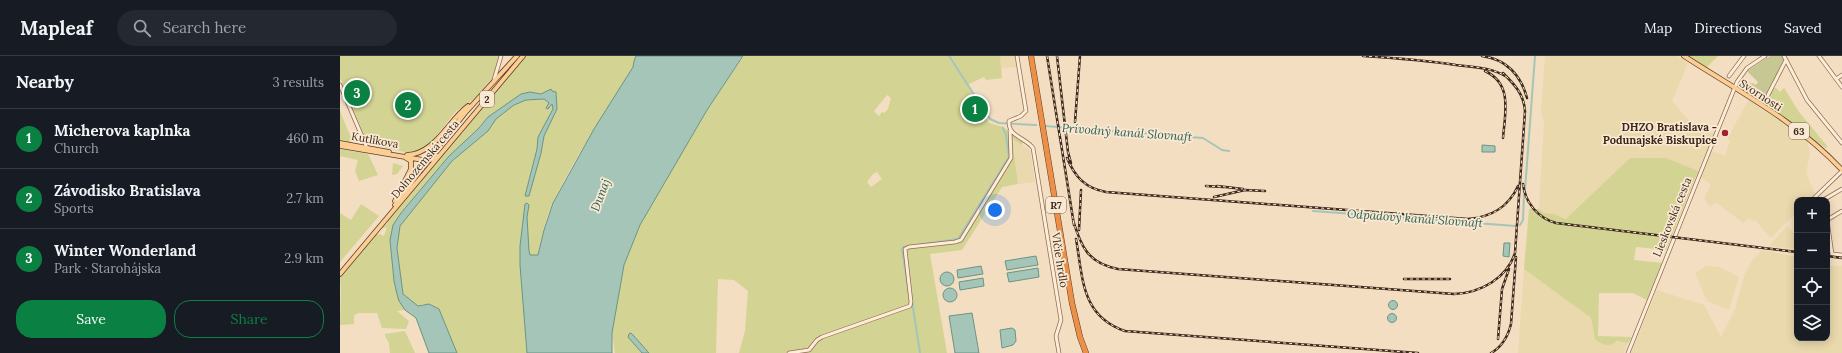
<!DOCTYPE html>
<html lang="en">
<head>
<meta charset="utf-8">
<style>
	:root { --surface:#171b24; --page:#242831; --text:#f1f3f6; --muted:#9ea1a6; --line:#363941; --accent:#0b8043 }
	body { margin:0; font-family:Lora,serif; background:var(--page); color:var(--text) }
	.controls { position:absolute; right:12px; bottom:12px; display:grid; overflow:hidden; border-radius:8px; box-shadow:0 2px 10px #0003 }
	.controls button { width:36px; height:36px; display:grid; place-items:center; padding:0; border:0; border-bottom:1px solid var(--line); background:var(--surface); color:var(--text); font:20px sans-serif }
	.you { position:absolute; left:655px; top:154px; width:14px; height:14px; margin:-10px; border:3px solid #fff; border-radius:50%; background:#1a73e8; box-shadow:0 0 0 6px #1a73e833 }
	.badge { display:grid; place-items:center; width:26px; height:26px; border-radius:50%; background:var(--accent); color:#fff; font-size:13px; font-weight:700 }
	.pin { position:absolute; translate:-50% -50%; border:2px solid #fff; box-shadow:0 1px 4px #0006 }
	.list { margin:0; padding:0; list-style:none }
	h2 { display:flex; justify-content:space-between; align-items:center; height:52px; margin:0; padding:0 16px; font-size:17px }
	h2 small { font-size:13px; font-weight:400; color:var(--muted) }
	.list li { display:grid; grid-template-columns:26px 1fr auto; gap:12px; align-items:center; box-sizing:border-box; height:60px; padding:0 16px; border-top:1px solid var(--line) }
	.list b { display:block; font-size:15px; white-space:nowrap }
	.list p { margin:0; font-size:13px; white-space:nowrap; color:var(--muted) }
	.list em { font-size:13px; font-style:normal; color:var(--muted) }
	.actions { display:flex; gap:8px; padding:12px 16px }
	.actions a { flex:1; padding:9px 0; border:1px solid var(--accent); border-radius:16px; text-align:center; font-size:14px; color:var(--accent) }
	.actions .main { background:var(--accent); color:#fff }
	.icon { flex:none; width:22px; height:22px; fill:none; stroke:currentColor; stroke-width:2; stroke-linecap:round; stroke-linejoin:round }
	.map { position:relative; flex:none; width:1502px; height:297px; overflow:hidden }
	header { display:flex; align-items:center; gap:24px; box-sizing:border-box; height:56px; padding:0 20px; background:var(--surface); border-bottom:1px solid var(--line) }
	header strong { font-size:19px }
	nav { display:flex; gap:22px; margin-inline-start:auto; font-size:14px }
	.search { width:280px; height:36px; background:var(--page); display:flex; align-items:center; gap:10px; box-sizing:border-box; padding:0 14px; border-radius:22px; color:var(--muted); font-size:15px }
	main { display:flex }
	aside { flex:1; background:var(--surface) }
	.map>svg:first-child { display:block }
	.farmland { fill:#ead9ad }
	.green { fill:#d3d393; fill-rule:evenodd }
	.cemetery { fill:#c7c793 }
	.water { fill:#a4c5b7; stroke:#699585 }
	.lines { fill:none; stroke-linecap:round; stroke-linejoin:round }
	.canal { stroke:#a4c5b7; stroke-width:2 }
	.minor-casing { stroke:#906d56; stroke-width:4.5 }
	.major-casing { stroke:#5d3c2b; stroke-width:5.5 }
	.highway-casing { stroke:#5d3c2b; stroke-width:6 }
	.minor { stroke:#fdecd6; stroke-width:3 }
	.major { stroke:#fbce94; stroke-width:4 }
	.highway { stroke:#ed9047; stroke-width:5 }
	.rail-casing { stroke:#3d281c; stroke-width:2.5 }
	.rail { stroke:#fae9d2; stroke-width:1; stroke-dasharray:3; stroke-linecap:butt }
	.major-bridge-casing { stroke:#5d3c2b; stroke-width:5.5; stroke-linecap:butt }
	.major-bridge { stroke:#fbce94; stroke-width:4 }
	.poi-dot { fill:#a61e30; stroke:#fae9d2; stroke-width:1.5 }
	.labels { text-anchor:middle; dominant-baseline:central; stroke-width:3.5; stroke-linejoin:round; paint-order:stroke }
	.shield { fill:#fae9d2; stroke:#766253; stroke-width:1 }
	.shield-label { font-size:10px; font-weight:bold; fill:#3d281c }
	.street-label { font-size:11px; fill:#3d281c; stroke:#fae9d2 }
	.poi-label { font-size:11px; font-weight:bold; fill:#3d281c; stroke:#fae9d2; text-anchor:end }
	.water-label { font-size:12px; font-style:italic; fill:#295f55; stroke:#fae9d2 }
</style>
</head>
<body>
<header>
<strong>Mapleaf</strong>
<div class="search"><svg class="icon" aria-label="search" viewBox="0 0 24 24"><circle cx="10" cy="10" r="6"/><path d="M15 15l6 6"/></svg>Search here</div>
<nav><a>Map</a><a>Directions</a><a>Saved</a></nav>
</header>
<main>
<aside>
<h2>Nearby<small>3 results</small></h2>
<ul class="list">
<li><span class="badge">1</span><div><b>Micherova kaplnka</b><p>Church</p></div><em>460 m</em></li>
<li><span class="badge">2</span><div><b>Závodisko Bratislava</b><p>Sports</p></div><em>2.7 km</em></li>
<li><span class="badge">3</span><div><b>Winter Wonderland</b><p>Park · Starohájska</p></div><em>2.9 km</em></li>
</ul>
<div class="actions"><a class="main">Save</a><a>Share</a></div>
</aside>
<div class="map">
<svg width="1502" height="297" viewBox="0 0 1502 297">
	<rect width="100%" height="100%" fill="#f3dec1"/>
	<path class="farmland" d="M660,0H677L678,11L661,12Z
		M1205,0H1337L1348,7L1332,45L1351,67L1374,78L1334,171L1226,163L1214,158L1204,157L1199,153L1204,66L1201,56Z
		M1409,43L1467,82L1470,98L1466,117L1475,138L1470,144H1457V156L1431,182L1415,164L1413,165L1409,162L1403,167L1376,146L1370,151L1364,142L1371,129L1361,121L1371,95L1385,100L1390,85L1387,83Z
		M672,83L690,94L695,126L678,128Z
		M1447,170L1454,177L1457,174V193L1429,190Z
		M1422,194L1457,201V282H1487V210H1502V297H1291L1317,234L1364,249L1381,281L1395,253L1405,217L1411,206Z
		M1366,210L1379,211L1399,221L1389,254L1367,245L1355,217Z
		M1184,213L1251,262L1255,283L1288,287L1284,297H1178Z"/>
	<path class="green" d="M0,0H160L154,20L133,44L116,55L89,89L79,95L69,97L28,88L0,22Z
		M184,0H296L294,5L293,11C266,55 236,99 213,146C205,163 202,181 198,199H180L187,297H117L99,253L83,248L78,250L63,238L57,192L60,170L73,153L112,105L148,75L156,63L174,49L186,44L204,43L212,48L213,53L198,81L197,93L185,140H188L201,97L204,80L217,53L216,36L209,35L201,38L190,36L148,61L139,72L109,100L61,157L50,184L54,225L59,245L65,254L57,255L69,265L66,273L42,272L37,257H19L14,259V268L0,269L1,234L0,220L36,177L38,179L39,178L44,180L47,171L40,173L44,167L47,169L48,165L47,164Z
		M404,0H660L662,22L646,24L644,21L627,29L649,67L663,71L683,85L682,89L672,83L678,128L662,131L622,194L590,198L607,297H399L405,275L408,235L394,224L378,223L376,297H309L291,277L288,281L302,297H275L272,277L284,209L300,169L367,54ZM547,39L551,42L548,53L544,57L542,56L539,60L534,55ZM537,116L542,123L531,131L527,126L533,118Z
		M1347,0H1378L1366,12Z
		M1405,26L1412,27L1411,28L1426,39L1432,32H1436L1440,36L1444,32L1459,56L1488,91L1485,92L1398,30L1399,27L1403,29Z
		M0,55L13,87L0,84Z
		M0,93L28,98L38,119L19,125L15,115L18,104L0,100Z
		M1290,102H1326L1358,115L1326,194L1296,191L1294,204L1322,207L1307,244L1293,237H1259L1258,280L1292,281L1288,287L1277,285C1269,292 1262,289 1255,283L1251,262L1184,213L1189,153H1199L1204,157L1214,158L1226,163Z
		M53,107L63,110L57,118L52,119Z
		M21,148L39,160L0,206V157L11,164Z
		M65,275L75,297H50L49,287L45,280V278Z"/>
	<path class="cemetery" d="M1430,0H1442L1444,4L1426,39L1411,28L1412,27L1416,29L1418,26L1407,15Z"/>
	<path class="water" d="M296,0H403L367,54L300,169L284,209L272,277V297H187L180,209V190L185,148L187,147L189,149L187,161L189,195L190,199H198L204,174L213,147L254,73L293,11L294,5Z
		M211,33L212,35L216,36L217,53L204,80L201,97L189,140H185L197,93L198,81L213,53L212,48L208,53L206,52L209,47L204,43L186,44L174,49L156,63L148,75L112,105L60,170L57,192L63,238L78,250L89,248L99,253L117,297H89L76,262L65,254L59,245L57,238L54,225L50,184L53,169L61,157L109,100L139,72L148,61L181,38L190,36L201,38Z
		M1142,89L1155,90V96H1142Z
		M1164,187H1170L1169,201L1163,200Z
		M696,200L698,209L667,214L665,205Z
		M641,210L643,218L618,222L617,214Z
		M698,212L699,221L669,226L667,217Z
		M600 223a7 7 0 1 1 14 0a7 7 0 1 1-14 0Z
		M643,222L644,230L620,234L619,226Z
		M603 239a7 7 0 1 1 14 0a7 7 0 1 1-14 0Z
		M1048.5 249a4.5 4.5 0 1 1 9 0a4.5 4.5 0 1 1-9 0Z
		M632,257L639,297H615L609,260Z
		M1047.5 262a4.5 4.5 0 1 1 9 0a4.5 4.5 0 1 1-9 0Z
		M672,272L675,274L676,285L673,289L662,292L660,274Z
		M291,277L293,279L309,297H302L288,281L289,278Z"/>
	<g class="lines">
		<path class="canal" d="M609,0L650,63L659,67L696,69
			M705,70L863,82L882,94L889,95
			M1185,134L1195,0
			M973,155L1176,170
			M1180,169L1183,164L1184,139
			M563,191L618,183L669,101L666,79L663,72
			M562,193L569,238
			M571,239L580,297"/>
		<defs>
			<path id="minor" d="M677,0L686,55L681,60L669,65C668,81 685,81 693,92L720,258L721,264L716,280L719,297
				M1444,0L1467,44L1502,87
				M1479,0L1502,31
				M1389,20L1404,0
				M1496,23L1502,19
				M154,24L161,0
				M0,29L27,92
				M1428,39L1446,4
				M1485,143L1502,133
				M1472,144L1502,115
				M1487,164L1492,198L1502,199
				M1487,164L1502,155
				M449,297L469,294L477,284L482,281L570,250L571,246L565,193L569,191L615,186L621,184L671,102L670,74
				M1288,297L1397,26L1407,12L1425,0"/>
			<path id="major" d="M1344,0C1398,35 1458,66 1502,114
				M0,87L49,96
				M0,90L83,104H90L97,100
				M94,96L125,57L177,0
				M67,99C95,98 108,65 128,50
				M55,145L71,113V105L66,102
				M55,149L79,116
				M0,218L183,0"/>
			<path id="highway" d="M691,0L732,247L740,281L746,297"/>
		</defs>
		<use href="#minor" class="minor-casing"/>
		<use href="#major" class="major-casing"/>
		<use href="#highway" class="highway-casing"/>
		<use href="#minor" class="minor"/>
		<use href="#major" class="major"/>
		<use href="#highway" class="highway"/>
		<defs>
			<path id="rail" d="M707,0L734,169
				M717,0L728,96L731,107
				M1023,0C1054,2 1085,4 1116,9C1133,11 1151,11 1167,21
				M1142,0C1166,3 1181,19 1187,42
				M1145,15C1173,28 1165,57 1163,82
				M735,66L740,0
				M727,102C735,121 745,132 766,136L1128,163C1151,161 1168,152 1178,130
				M1183,128C1185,147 1198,162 1216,167L1457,196
				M866,130L883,131
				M877,130L903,133
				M874,141L905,134L925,135
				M733,164C741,191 748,207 778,213L1114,238C1141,237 1167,222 1175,197L1185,55C1184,38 1174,28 1163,17
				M739,174L741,134
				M736,183C743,222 741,260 785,275L1078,297
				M1487,200L1502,202
				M1064,223H1110
				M1158,283L1162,233L1169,213
				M1151,297C1162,291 1168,280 1171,268L1176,201"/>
		</defs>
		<use href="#rail" class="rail-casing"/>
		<use href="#rail" class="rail"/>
		<defs>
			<path id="major-bridge" d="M79,116L94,96"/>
		</defs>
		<use href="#major-bridge" class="major-bridge-casing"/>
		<use href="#major-bridge" class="major-bridge"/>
	</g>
	<circle class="poi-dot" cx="1385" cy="77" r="4"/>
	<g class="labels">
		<g class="shield">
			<rect x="140" y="35" width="14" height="16" rx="3"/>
			<rect x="1449" y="67" width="20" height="16" rx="3"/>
			<rect x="706" y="141" width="20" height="16" rx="3"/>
		</g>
		<g class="shield-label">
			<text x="147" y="43">2</text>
			<text x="1459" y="75">63</text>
			<text x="716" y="149">R7</text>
		</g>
		<g class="street-label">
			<text transform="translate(1421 39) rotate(33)">Svornosti</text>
			<text transform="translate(35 84) rotate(10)">Kutlíkova</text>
			<text transform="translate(85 103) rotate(-50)">Dolnozemská cesta</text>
			<text transform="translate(1332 161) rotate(-68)">Lieskovská cesta</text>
			<text transform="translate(720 204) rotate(81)">Vlčie hrdlo</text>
		</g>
		<g class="poi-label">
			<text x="1377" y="71">DHZO Bratislava -<tspan x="1377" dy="13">Podunajské Biskupice</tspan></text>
		</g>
		<g class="water-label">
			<text transform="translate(787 76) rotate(4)">Prívodný kanál Slovnaft</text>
			<text transform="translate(260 139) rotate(-69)">Dunaj</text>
			<text transform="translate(1075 162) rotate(4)">Odpadový kanál Slovnaft</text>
		</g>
	</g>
</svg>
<div class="controls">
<button>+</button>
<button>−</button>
<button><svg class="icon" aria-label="locate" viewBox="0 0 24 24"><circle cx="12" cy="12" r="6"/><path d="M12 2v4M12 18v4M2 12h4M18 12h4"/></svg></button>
<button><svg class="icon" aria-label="layers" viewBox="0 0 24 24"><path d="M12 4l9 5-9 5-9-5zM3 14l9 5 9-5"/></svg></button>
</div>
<div class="you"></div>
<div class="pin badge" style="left:635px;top:53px">1</div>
<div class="pin badge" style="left:68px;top:49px">2</div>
<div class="pin badge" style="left:17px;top:37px">3</div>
</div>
</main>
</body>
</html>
